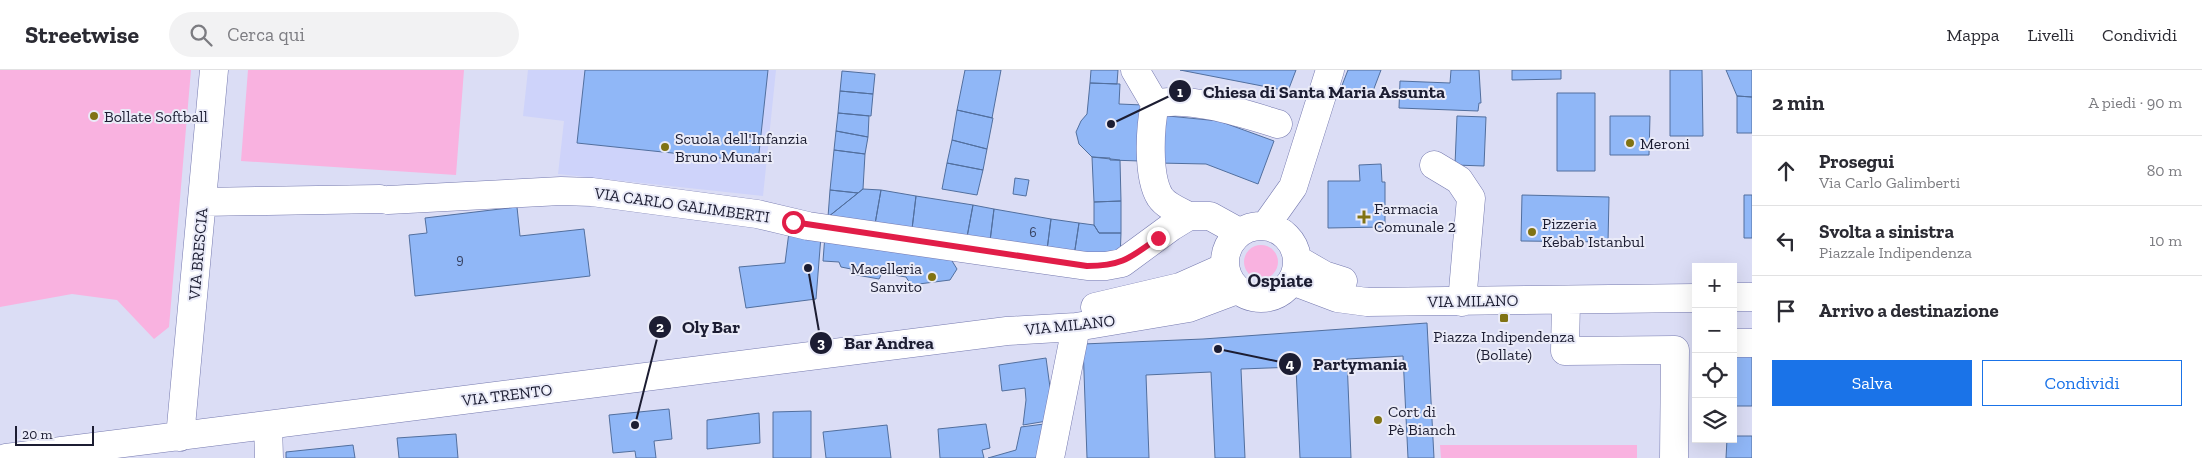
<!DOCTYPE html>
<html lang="it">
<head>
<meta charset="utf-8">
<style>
	:root { --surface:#fff; --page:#f2f2f3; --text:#2b2b33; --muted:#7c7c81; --line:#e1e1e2; --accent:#1a73e8 }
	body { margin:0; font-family:"Zilla Slab",serif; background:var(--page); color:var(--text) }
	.controls { position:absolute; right:15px; bottom:15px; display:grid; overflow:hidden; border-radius:0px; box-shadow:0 5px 20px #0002 }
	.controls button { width:45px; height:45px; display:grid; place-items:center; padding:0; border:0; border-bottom:1px solid var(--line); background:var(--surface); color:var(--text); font:25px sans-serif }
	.scale { position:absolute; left:15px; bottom:12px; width:79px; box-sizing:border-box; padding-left:5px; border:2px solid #1c1d32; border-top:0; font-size:14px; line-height:18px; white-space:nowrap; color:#1c1d32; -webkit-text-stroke:4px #eaebf8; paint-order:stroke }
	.stop { position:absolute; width:15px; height:15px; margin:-11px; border:4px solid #e11d48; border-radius:50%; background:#fff }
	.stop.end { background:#e11d48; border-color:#fff; box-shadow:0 1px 5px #0008 }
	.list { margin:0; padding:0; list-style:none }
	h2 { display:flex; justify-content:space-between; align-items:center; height:65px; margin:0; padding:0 20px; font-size:21px }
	h2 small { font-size:16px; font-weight:400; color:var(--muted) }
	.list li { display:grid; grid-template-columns:32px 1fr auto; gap:15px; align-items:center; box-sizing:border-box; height:70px; padding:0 20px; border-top:1px solid var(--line) }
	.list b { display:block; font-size:19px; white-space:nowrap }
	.list p { margin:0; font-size:16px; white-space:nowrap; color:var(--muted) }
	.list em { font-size:16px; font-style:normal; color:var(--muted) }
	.actions { display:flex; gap:10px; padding:15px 20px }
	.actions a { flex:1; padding:11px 0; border:1px solid var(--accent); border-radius:0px; text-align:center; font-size:18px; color:var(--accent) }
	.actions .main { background:var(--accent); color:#fff }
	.icon { flex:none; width:28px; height:28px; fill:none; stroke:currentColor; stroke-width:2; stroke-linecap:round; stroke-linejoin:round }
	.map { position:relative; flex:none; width:1752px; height:388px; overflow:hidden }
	header { display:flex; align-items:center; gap:30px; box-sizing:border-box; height:70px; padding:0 25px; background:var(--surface); border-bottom:1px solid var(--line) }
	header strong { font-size:24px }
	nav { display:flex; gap:28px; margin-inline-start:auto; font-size:18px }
	.search { width:350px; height:45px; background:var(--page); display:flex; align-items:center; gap:12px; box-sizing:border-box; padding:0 18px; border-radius:28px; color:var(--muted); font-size:19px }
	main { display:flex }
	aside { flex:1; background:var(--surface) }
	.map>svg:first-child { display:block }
	.built { fill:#ced3fa }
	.green { fill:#f9b2e0 }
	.building { fill:#90b7f7; stroke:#526f9e }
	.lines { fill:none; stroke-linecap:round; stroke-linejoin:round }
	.minor-casing { stroke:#7579af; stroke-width:29 }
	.minor { stroke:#fff; stroke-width:28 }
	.route { stroke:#e11d48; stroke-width:6 }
	.poi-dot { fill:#807314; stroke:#eaebf8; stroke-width:2 }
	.labels { text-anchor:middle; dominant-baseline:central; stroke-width:4; stroke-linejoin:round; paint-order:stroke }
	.number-label { font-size:14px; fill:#394463 }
	.poi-label { font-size:16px; fill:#1c1d32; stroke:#eaebf8; text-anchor:start }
	.street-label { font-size:16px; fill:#1c1d32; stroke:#eaebf8 }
	.quarter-label { font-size:19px; font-weight:bold; fill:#1c1d32; stroke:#eaebf8 }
	.leader { fill:none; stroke:#1c1d32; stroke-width:2 }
	.callout-dot { fill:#1c1d32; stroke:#eaebf8; stroke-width:2 }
	.mark-label { font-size:15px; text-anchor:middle; font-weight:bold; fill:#fff }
	.callout-label { font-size:18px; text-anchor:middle; font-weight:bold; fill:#1c1d32; stroke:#eaebf8; stroke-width:4; stroke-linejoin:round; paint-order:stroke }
</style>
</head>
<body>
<header>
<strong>Streetwise</strong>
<div class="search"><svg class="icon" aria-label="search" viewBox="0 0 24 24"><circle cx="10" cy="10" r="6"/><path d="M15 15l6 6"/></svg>Cerca qui</div>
<nav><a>Mappa</a><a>Livelli</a><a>Condividi</a></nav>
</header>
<main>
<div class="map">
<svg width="1752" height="388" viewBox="0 0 1752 388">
	<rect width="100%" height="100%" fill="#dbddf5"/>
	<path class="built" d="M528,0H776L763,126L558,104L564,51L523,46Z"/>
	<path class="green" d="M0,0H191L169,257L154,269L117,230L72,224L0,237Z
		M248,0H464L456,105L241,91Z
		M1244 192a17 17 0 1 1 34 0a17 17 0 1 1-34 0Z
		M1440,375H1637V388H1441Z"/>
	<path class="building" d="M585,0H768L758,92L577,73Z
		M965,0H1001L992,48L957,40Z
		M1091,0H1118L1117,14L1090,13Z
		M1180,0H1296L1288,21Z
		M1348,0H1381L1370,29L1341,18Z
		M1451,0H1479L1481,33H1479L1478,41L1399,38L1400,11L1450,13Z
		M1512,0H1561V9L1512,10Z
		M1670,0H1702L1703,66H1670Z
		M1726,0H1752V27L1737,26Z
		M842,1L875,4L873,24L840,21Z
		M1090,13L1120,14L1119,34L1143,35L1140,91L1110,90V88L1092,87L1079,74L1076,62L1081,51L1087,44Z
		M840,21L873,24L871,46L838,43Z
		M1557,23H1595V101H1557Z
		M1737,26L1752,27V63H1737Z
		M957,40L993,48L987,79L952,70Z
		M838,43L869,46L868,67L836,61Z
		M1158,45L1219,51L1274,71L1258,114L1206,94L1158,93Z
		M1457,46L1486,47L1484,96L1455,95Z
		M1610,46H1650L1649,85H1610Z
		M836,61L868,67L865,84L834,80Z
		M952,70L987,79L983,100L947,93Z
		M834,80L865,84L863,119L858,123L830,120Z
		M1092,87L1120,90L1121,131L1094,132Z
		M947,93L983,100L977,125L942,119Z
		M1381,94L1382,112H1385V157L1328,158V111H1360L1359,95Z
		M1015,108L1029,110L1026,126L1013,124Z
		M863,119L881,120L875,154L828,147Z
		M830,120L858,123L828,147Z
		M881,120L916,126L912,159L875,154Z
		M1522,125L1609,127L1608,172L1521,171Z
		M1744,125H1752V168H1744Z
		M916,126L973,135L967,167L912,159Z
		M1121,131V163H1099L1094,155V132Z
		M973,135L994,139L990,171L967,167Z
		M517,137L520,166L584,159L590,206L415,226L409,165L427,163L425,148Z
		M994,139L1051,149L1047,180L990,171Z
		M1051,149L1079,153L1074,186L1047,180Z
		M1079,153L1094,155L1099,163H1121L1120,191L1074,186Z
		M789,162L821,166L816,229L746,238L739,197L785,193Z
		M825,165L949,186L957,199L950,210L911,215L906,207L882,203L879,209L851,204V199L841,197L839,192L823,191Z
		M1427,253L1434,388H1408L1403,286L1347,289L1351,388H1300L1296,297L1241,299L1245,388H1215L1211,302L1146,305L1149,388H1087L1083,274L1203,269Z
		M1733,285H1752V336H1733Z
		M1046,288L1052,332L1047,351L1023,355L1026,330L1025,318L1002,321L999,295Z
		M669,339L672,369L654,371L656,388H636L635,381L613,383L609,345Z
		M811,341V388H773V342Z
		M759,343L760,373L707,379V350Z
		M986,354L990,378L982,380L984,388H940L938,359Z
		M1044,354L1037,388H988L1016,380L1021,357Z
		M887,355L891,388H826L823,362Z
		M456,364L458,388H399L397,368Z
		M1733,366H1752V388H1726L1727,369H1733Z
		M353,375L355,388H286V382Z"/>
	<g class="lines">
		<defs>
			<path id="minor" d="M1135,0L1155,34
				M1434,95L1459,110L1471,128L1462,232
				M388,130L561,121L592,122L757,144L808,156L1087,196H1106L1122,193L1171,157L1189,146H1210L1239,162
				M202,132L380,129
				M1189,146C1179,141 1166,136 1160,127C1147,106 1150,57 1155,34C1188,25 1245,44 1278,54
				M1266,155L1293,117L1330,0
				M1225 192a36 36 0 1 1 72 0a36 36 0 1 1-72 0Z
				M1298,190L1324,205L1343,211
				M1292,211L1337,228L1367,232L1696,228
				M1733,227H1752
				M1566,230L1565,281L1675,280L1674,388
				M1095,237L1180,217L1225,197
				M1733,273H1752
				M268,355L269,388
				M180,367L214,0
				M6,388L1007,261L1076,257L1189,238L1237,220
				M1050,388L1076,257"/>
		</defs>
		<use href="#minor" class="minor-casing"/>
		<use href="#minor" class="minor"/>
	</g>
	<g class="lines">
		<path class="route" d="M793,152L1087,196C1122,196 1130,188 1158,168"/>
	</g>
	<g class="poi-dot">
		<circle cx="94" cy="46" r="5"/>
		<circle cx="1630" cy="73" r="5"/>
		<circle cx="665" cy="77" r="5"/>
		<path d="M1361.5 139.5h5v5h5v5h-5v5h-5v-5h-5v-5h5z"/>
		<circle cx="1532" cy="162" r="5"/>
		<circle cx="932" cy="207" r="5"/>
		<rect x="1499" y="243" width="10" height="10" rx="2.5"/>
		<circle cx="1378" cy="350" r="5"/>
	</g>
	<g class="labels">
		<g class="number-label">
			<text x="1033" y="162">6</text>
			<text x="460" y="189">9</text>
		</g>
		<g class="poi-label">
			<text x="104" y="46">Bollate Softball</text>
			<text x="675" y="68">Scuola dell'Infanzia<tspan x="675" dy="18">Bruno Munari</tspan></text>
			<text x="1640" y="73">Meroni</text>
			<text x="1374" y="138">Farmacia<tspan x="1374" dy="18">Comunale 2</tspan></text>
			<text x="1542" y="153">Pizzeria<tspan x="1542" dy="18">Kebab Istanbul</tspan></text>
			<text x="922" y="198" text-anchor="end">Macelleria<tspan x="922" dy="18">Sanvito</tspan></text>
			<text x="1504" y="266" text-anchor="middle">Piazza Indipendenza<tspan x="1504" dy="18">(Bollate)</tspan></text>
			<text x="1388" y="341">Cort di<tspan x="1388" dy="18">Pè Bianch</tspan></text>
		</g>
		<g class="street-label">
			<text transform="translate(682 135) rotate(8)">VIA CARLO GALIMBERTI</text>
			<text transform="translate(198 184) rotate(-85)">VIA BRESCIA</text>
			<text transform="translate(1473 231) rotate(-1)">VIA MILANO</text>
			<text transform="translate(1070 255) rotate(-6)">VIA MILANO</text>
			<text transform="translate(507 325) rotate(-7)">VIA TRENTO</text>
		</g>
		<g class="quarter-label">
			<text x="1280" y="210">Ospiate</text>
		</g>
	</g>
	<path class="leader" d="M1111 54L1180 21M635 355L660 257M808 198L821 273M1218 279L1290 294"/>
	<g class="callout-dot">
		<circle cx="1111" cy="54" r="5"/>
		<circle cx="635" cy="355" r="5"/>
		<circle cx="808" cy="198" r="5"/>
		<circle cx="1218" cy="279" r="5"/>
		<circle cx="1180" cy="21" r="12"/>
		<circle cx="660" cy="257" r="12"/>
		<circle cx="821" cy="273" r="12"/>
		<circle cx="1290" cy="294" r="12"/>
	</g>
	<g class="mark-label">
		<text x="1180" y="27">1</text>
		<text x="660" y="262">2</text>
		<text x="821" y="278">3</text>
		<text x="1290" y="299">4</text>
	</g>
	<g class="callout-label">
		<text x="1324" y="28">Chiesa di Santa Maria Assunta</text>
		<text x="711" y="263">Oly Bar</text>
		<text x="889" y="279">Bar Andrea</text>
		<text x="1360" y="300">Partymania</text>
	</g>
</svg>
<div class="controls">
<button>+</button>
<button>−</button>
<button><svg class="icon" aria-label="locate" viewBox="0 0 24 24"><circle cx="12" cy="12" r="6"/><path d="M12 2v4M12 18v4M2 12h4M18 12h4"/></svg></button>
<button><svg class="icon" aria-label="layers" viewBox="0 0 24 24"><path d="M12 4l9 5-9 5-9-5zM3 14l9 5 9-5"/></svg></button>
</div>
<div class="scale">20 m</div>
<div class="stop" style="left:793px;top:152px"></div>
<div class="stop end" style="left:1158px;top:168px"></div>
</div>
<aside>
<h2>2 min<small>A piedi · 90 m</small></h2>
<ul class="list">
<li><svg class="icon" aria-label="ahead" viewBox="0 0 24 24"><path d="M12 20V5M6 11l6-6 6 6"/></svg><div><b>Prosegui</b><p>Via Carlo Galimberti</p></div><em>80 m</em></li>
<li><svg class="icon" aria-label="left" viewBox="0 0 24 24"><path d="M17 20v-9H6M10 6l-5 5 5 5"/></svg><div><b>Svolta a sinistra</b><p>Piazzale Indipendenza</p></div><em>10 m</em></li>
<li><svg class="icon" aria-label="arrive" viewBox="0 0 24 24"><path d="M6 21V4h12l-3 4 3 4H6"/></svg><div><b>Arrivo a destinazione</b></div></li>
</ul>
<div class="actions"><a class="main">Salva</a><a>Condividi</a></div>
</aside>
</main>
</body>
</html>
